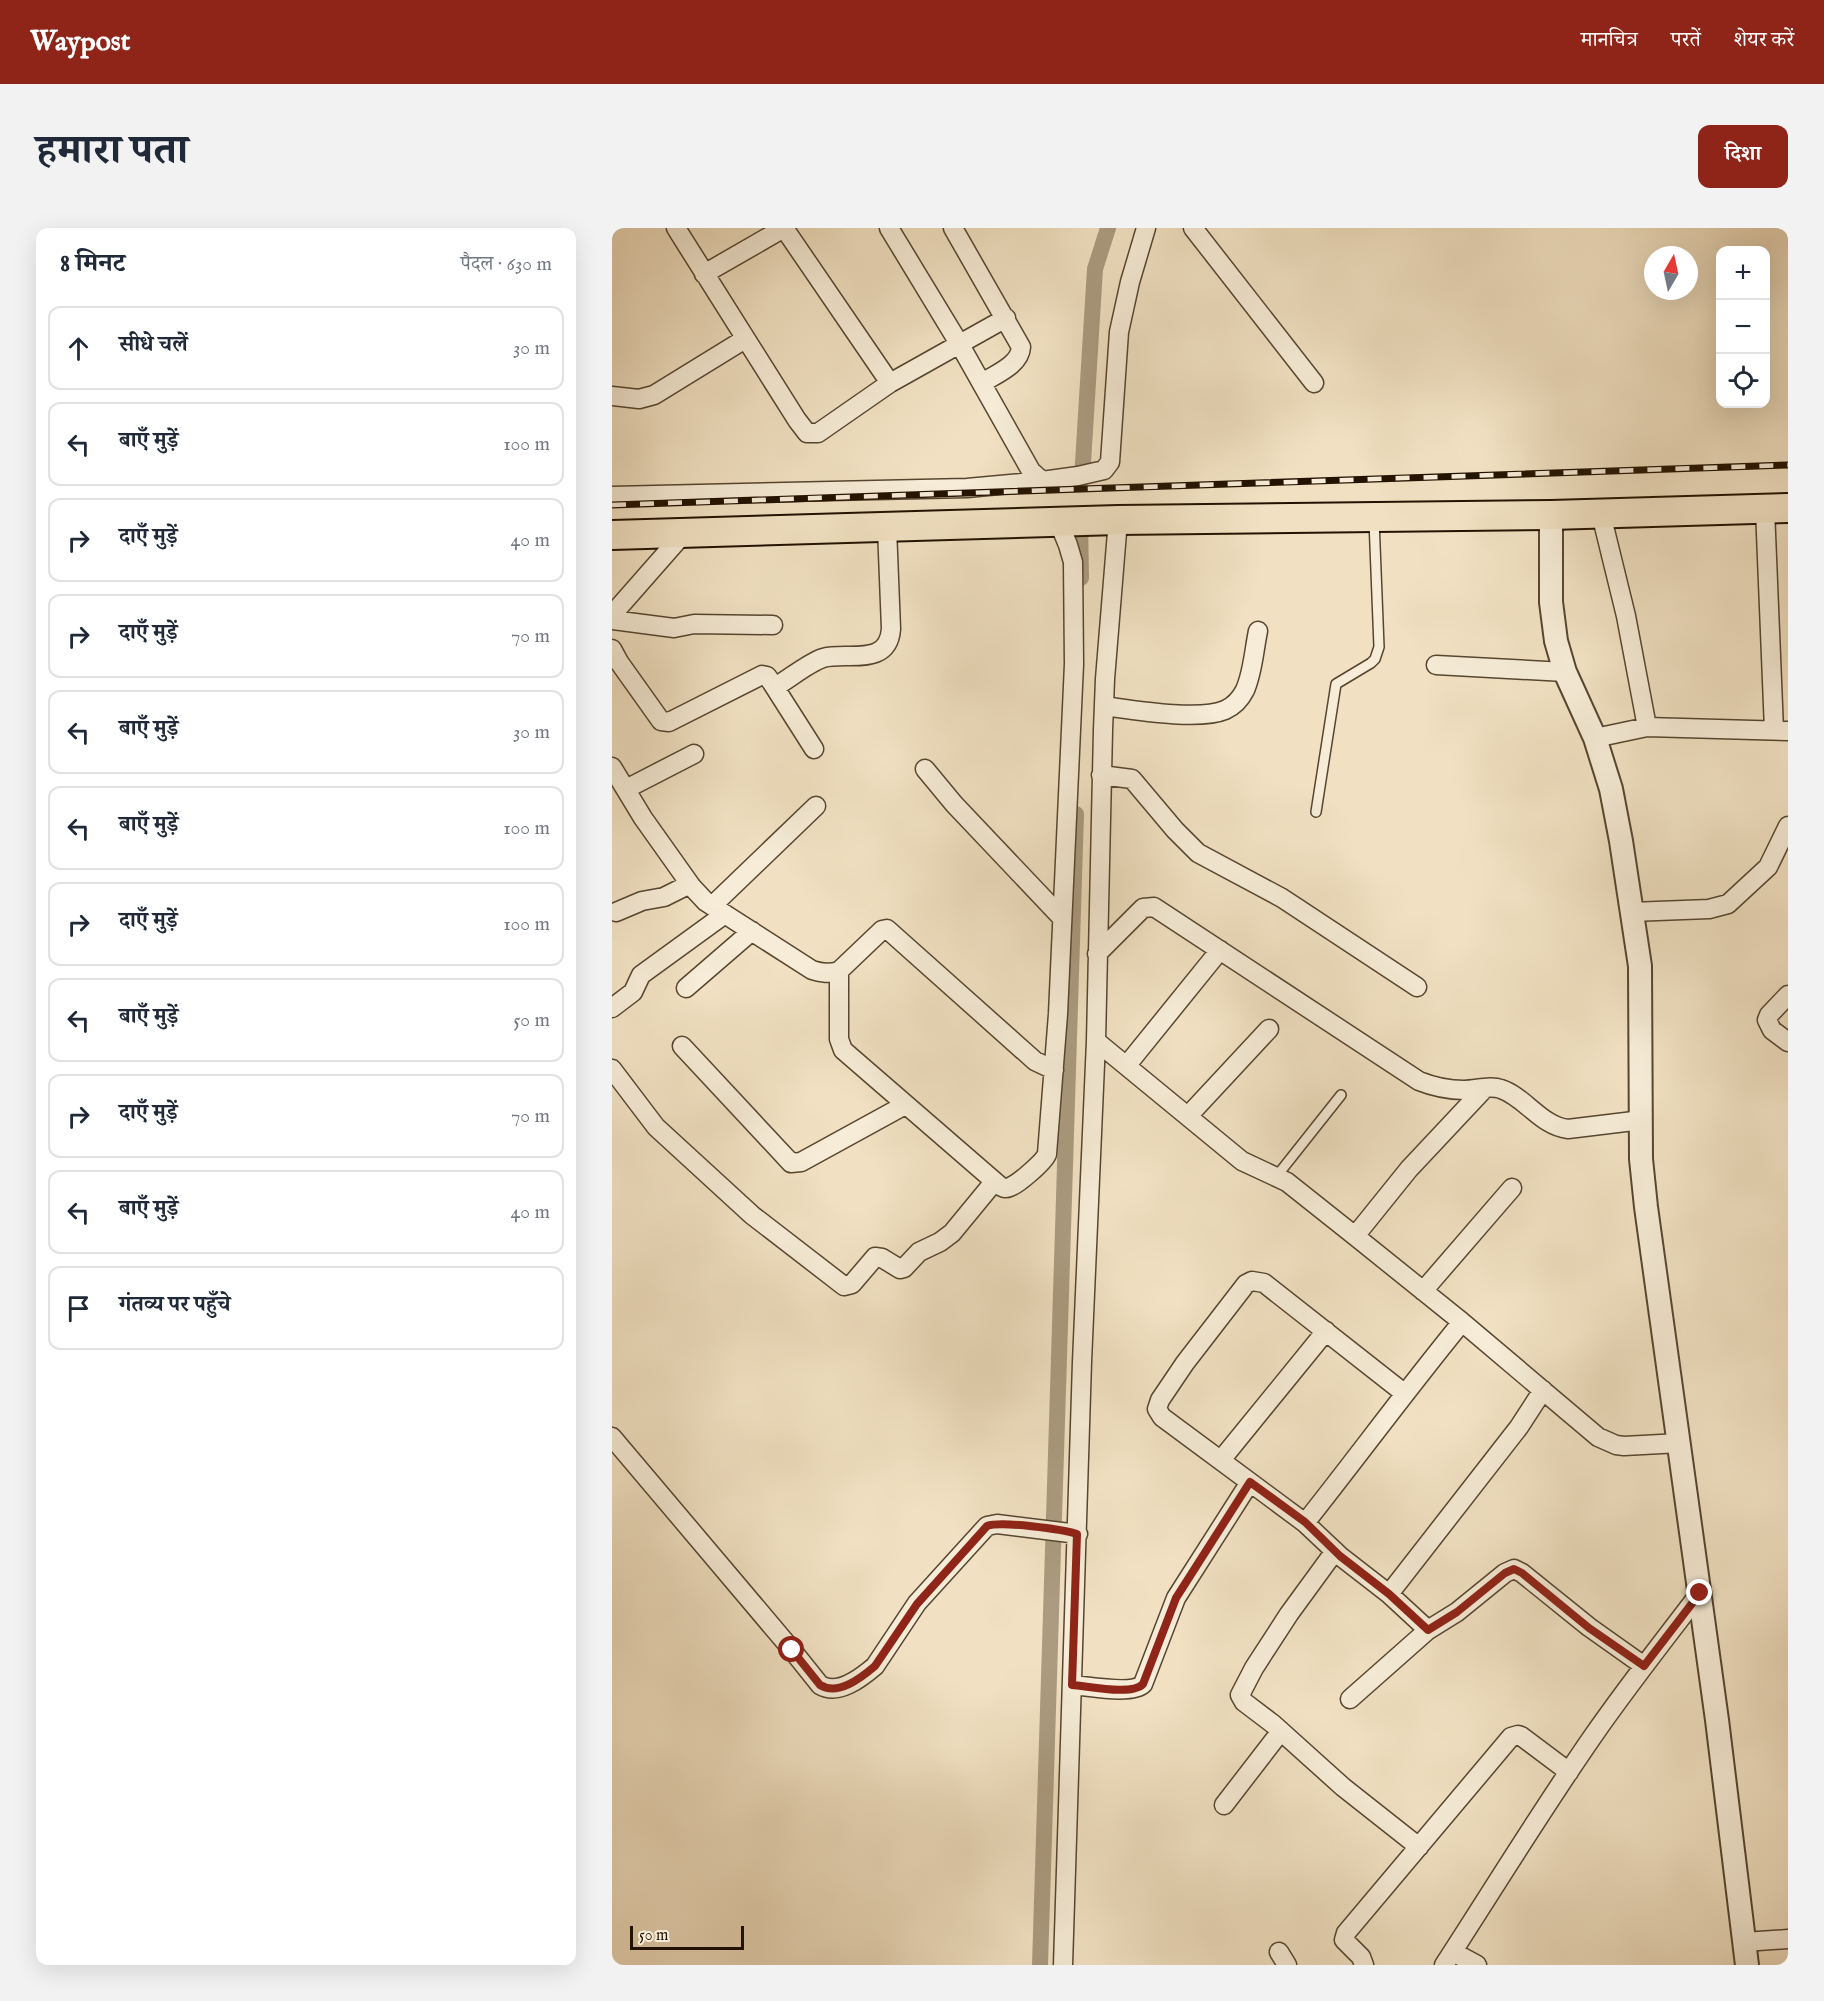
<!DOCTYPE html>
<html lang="hi">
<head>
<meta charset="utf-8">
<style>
	:root { --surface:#fff; --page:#f2f2f3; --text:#1f2937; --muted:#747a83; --line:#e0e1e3; --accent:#8f2418 }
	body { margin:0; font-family:"IM FELL English","Noto Serif Devanagari",serif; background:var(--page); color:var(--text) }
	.controls { position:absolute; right:18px; top:18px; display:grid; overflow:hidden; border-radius:12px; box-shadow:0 6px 24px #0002 }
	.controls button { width:54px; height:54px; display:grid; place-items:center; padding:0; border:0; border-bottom:2px solid var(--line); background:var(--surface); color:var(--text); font:30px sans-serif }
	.compass { position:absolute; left:1032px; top:18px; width:54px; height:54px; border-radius:50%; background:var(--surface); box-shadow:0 6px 24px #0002; rotate:9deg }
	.scale { position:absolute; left:18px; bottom:15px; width:114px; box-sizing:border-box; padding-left:6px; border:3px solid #231200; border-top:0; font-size:16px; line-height:21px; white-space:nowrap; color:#231200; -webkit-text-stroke:4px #f6ecd7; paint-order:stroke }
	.stop { position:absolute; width:18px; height:18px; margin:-14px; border:4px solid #8f2418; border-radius:50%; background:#fff }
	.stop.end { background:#8f2418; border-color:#fff; box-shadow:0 2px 6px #0008 }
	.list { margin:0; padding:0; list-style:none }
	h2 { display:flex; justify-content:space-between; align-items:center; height:78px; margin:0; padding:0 24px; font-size:26px }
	h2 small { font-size:20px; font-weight:400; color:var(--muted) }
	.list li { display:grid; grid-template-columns:39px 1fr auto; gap:18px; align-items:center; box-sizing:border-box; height:84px; margin:0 12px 12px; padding:0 12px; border:2px solid var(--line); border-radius:12px }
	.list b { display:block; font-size:22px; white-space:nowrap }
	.list em { font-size:20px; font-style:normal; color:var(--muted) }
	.icon { flex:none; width:33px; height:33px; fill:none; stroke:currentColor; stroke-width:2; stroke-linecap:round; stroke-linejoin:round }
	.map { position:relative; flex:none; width:1176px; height:1737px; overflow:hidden; border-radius:12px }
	header { display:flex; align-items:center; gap:36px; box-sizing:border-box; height:84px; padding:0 30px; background:var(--accent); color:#fff }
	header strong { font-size:28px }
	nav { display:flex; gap:33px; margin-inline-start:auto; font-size:21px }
	.intro { display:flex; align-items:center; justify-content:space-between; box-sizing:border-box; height:144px; padding:0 36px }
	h1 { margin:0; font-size:42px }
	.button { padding:15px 27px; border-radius:12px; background:var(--accent); color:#fff; font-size:21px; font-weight:700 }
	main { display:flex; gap:36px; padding:0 36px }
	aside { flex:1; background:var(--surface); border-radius:12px; box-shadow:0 6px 24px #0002 }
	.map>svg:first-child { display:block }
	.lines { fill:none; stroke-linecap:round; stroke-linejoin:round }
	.canal { stroke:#ab9b80; stroke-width:16 }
	.service-casing { stroke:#564630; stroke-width:12 }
	.minor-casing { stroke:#564630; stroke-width:21 }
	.tertiary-casing { stroke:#564630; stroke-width:26 }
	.trunk-casing { stroke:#231200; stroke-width:32 }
	.service { stroke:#f6ecd7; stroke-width:9 }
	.minor { stroke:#f6ecd7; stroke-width:18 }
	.tertiary { stroke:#f6ecd7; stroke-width:22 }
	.trunk { stroke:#f1e1c2; stroke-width:28 }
	.rail-casing { stroke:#231200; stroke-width:7 }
	.rail { stroke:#f6ecd7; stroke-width:4.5; stroke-dasharray:14; stroke-linecap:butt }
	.route { stroke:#8f2418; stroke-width:8 }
</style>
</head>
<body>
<header>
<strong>Waypost</strong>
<nav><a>मानचित्र</a><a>परतें</a><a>शेयर करें</a></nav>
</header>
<div class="intro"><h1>हमारा पता</h1><a class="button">दिशा</a></div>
<main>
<aside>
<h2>8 मिनट<small>पैदल · 630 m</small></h2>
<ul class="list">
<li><svg class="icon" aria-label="ahead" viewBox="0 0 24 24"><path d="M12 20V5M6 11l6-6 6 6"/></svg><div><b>सीधे चलें</b></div><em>30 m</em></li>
<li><svg class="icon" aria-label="left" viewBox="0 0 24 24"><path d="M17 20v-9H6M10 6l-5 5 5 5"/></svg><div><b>बाएँ मुड़ें</b></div><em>100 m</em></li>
<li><svg class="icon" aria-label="right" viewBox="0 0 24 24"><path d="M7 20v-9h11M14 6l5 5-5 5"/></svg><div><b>दाएँ मुड़ें</b></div><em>40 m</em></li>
<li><svg class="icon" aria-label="right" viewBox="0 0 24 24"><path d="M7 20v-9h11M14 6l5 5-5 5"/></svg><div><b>दाएँ मुड़ें</b></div><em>70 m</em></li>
<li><svg class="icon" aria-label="left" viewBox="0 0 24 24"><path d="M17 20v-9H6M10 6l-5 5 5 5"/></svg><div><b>बाएँ मुड़ें</b></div><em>30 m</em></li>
<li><svg class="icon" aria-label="left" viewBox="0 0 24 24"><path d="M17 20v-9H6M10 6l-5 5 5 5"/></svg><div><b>बाएँ मुड़ें</b></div><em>100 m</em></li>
<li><svg class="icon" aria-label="right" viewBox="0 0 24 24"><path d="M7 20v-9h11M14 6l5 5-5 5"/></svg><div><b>दाएँ मुड़ें</b></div><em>100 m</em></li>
<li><svg class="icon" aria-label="left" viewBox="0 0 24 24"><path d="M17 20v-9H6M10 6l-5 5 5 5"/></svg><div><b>बाएँ मुड़ें</b></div><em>50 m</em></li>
<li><svg class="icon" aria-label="right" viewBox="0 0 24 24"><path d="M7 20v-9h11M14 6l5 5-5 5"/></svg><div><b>दाएँ मुड़ें</b></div><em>70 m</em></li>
<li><svg class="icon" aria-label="left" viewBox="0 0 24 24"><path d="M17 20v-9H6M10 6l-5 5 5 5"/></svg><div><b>बाएँ मुड़ें</b></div><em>40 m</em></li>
<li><svg class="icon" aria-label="arrive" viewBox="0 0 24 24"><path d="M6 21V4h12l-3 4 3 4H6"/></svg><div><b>गंतव्य पर पहुँचे</b></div></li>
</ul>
</aside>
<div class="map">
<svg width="1176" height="1737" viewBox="0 0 1176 1737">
	<rect width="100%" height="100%" fill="#f1e1c2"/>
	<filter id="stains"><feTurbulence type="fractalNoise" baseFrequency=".00333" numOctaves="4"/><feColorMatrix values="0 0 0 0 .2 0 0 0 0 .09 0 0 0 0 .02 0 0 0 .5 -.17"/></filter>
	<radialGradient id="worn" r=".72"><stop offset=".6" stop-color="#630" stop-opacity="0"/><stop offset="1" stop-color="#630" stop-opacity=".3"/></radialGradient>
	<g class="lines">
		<path class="canal" d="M470,251L483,41L496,0
			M468,291L469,350
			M428,1737L464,586"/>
		<defs>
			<path id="service" d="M704,584L724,456L759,435L763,431L767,419L762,292
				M664,949L729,867"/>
			<path id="minor" d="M64,0L185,192L195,205H206L278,155L394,90
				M172,0L278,155
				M277,0L348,117L419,243L430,253
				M341,0L409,119C408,137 384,146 370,155
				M581,0L702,155
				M92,46L172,0
				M0,168L27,171L42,167L133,111
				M0,268L355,260L430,253L466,248L492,242L498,234L507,104L518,54L534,0
				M1153,281L1162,502
				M989,286L1014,388L1035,499
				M0,387L72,305
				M0,392L62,400L82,396L161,397
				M0,421L7,434L49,493L57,494L150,447L155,448L160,455L202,521
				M824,437L953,444
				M163,459C177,451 196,435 211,430C234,423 276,440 279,401L275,300
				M492,478C522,482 587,493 613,482C622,478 629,470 633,462C641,444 642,422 646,403
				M983,510L1035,499L1176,503
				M0,539L31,590L80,659L94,674L200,742C210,745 217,746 227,743L270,702L275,701L423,833L442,842
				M313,541L342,576L450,690
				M489,547L520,551L563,602L586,625L670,670L805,759
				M14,561L82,526
				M100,678L204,578
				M4,684L30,673L52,669L78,656
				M1019,684L1097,681L1116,676L1156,639L1176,598
				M485,726L531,680L542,679L807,853C822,859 836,862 852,862C864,862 878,857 889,861C913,869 929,898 956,901L1030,892
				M227,743V811L231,822L388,958C392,960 393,961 398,959C406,956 432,934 435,926L446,786L462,436L461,334L456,317L447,295
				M74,760L140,703
				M1176,767L1157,787L1155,792L1160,802L1176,814
				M0,780L21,764L29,747L113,686
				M484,813L630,933L675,954L743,1008L850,1094L986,1209L1004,1217L1012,1218L1068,1215
				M70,818L179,935L189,934L293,877
				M515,837L608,722
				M0,841L44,899L140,987L232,1058L240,1056L263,1029L270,1030L288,1041L292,1040L307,1024L328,1014L340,1005L382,954
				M576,888L657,801
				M743,1008L797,941L873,860
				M811,1063L900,960
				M792,1165L652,1055L640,1053L634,1056L573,1135L548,1172L545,1181L550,1189L693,1295L728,1328L777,1366L816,1402
				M0,1209L180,1422L208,1457C226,1468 249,1450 263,1438L305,1375L375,1298L385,1296L466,1306
				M609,1232L714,1103
				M693,1295C746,1228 796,1160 850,1094
				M723,1323L677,1386L642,1440L628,1467L632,1474L661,1496L731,1559L807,1619
				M777,1366L907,1199L931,1162
				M460,1457C476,1458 520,1467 531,1456L564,1370L638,1254
				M738,1471L816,1402L845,1384L893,1345L902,1341L910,1345L977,1399L1032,1438
				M612,1577L669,1503
				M1132,1714L1176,1711
				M667,1724L675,1737
				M841,1724L865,1737
				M451,1737L470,1134L484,813L491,502L493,451L506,292
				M752,1737L749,1729L732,1712L734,1705L899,1509L906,1507L909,1508L957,1544
				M832,1737C882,1660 929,1583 981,1508C1015,1459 1052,1412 1088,1365"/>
			<path id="tertiary" d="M939,287V374L944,413L953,444L983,510L999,561L1009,613L1028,738L1029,931L1034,979L1105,1492L1135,1737"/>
			<path id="trunk" d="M0,307L506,292L939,287L1176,280"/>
		</defs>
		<use href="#service" class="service-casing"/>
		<use href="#minor" class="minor-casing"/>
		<use href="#tertiary" class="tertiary-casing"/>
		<use href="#trunk" class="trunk-casing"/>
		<use href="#service" class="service"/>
		<use href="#minor" class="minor"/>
		<use href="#tertiary" class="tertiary"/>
		<use href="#trunk" class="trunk"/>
		<defs>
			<path id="rail" d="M0,277L1176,237"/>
		</defs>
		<use href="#rail" class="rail-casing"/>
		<use href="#rail" class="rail"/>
	</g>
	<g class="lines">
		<path class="route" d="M180,1422L208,1457C226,1468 249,1450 263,1438L305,1376L375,1298C389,1293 450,1301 465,1306L460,1457C476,1458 520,1468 531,1456L564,1370L638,1254L693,1294L728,1328L777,1366L816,1402L845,1384L893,1345L902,1341L910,1345L977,1400L1032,1438L1088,1365"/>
	</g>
	<rect width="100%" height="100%" filter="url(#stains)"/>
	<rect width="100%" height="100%" fill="url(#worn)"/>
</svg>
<div class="controls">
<button>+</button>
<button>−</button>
<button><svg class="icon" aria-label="locate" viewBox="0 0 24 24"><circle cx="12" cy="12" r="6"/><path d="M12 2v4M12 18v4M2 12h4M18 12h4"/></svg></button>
</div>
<svg class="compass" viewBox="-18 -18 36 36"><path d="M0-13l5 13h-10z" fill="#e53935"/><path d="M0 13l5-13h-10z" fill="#747a83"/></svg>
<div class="scale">50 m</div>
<div class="stop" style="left:180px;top:1422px"></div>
<div class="stop end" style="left:1088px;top:1365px"></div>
</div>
</main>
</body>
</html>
